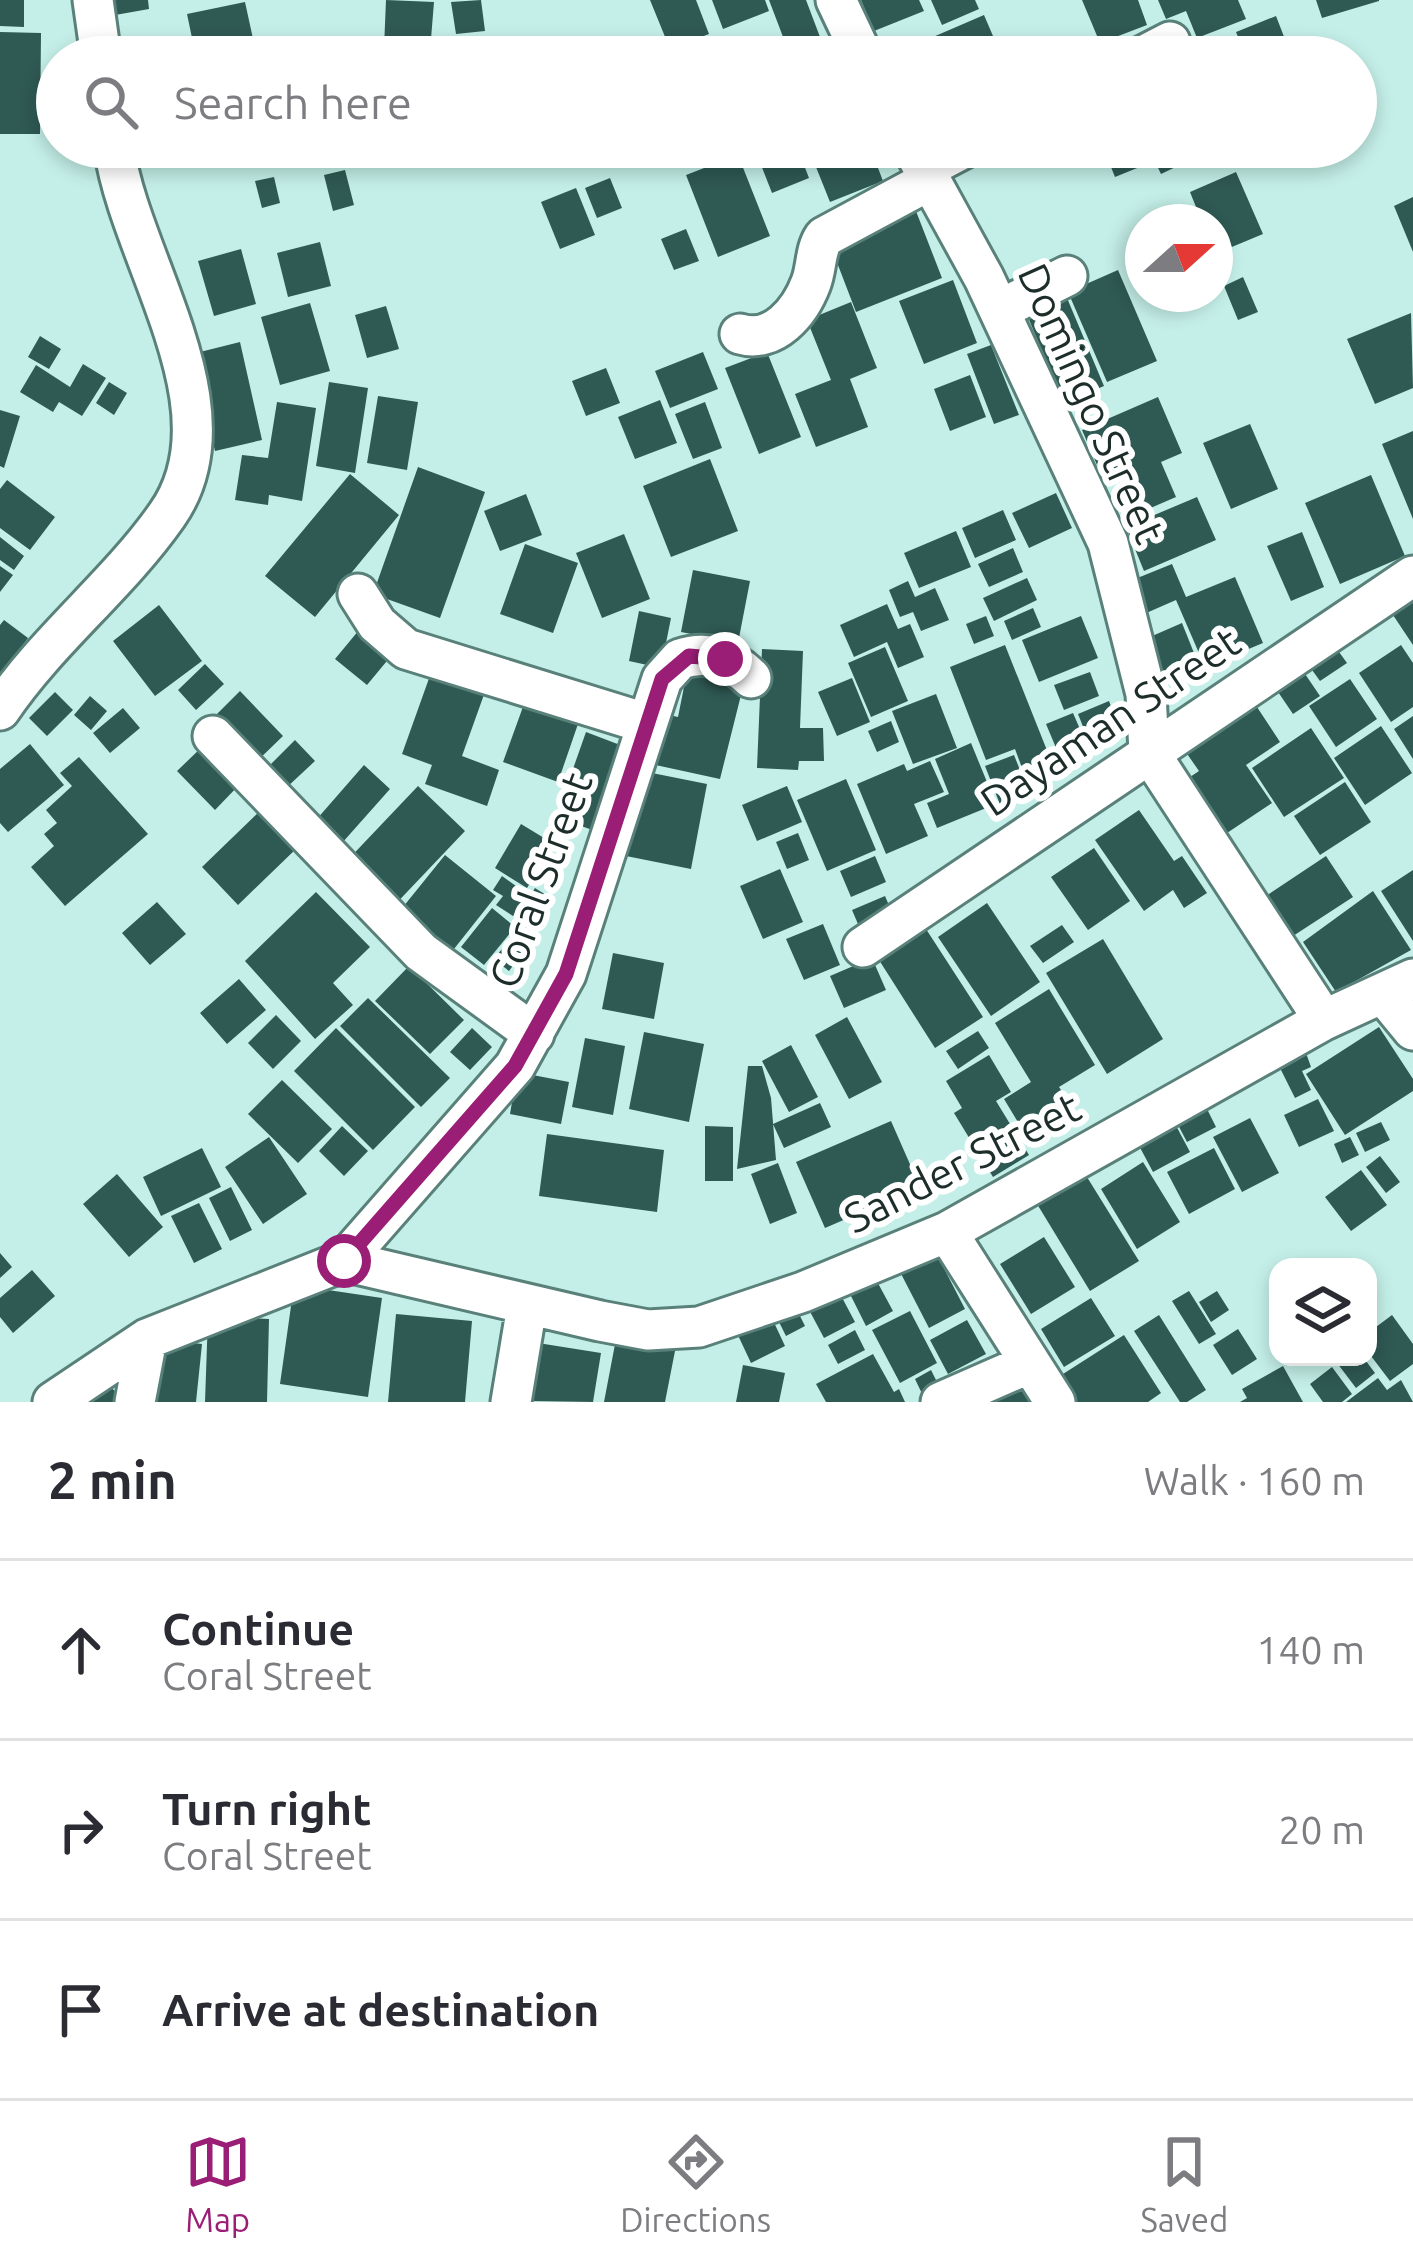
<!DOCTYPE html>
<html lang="en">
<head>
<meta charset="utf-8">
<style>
	:root { --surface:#fff; --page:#f2f2f3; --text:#2b2b33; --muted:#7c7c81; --line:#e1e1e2; --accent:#9a1e76 }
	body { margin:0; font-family:Ubuntu,sans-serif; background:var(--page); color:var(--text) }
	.controls { position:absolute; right:36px; bottom:36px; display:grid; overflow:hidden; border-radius:24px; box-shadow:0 6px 18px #0003 }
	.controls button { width:108px; height:108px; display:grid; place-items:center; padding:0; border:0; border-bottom:3px solid var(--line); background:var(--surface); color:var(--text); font:60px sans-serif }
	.compass { position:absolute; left:1125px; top:204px; width:108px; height:108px; border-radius:50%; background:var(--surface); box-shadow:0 6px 18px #0003; rotate:69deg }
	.stop { position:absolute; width:36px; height:36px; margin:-27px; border:9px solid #9a1e76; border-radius:50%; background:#fff }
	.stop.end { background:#9a1e76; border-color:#fff; box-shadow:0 3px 12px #0008 }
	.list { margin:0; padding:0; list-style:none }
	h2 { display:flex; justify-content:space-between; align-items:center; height:156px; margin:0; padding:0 48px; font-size:51px }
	h2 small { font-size:39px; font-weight:400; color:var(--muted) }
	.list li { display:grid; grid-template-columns:78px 1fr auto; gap:36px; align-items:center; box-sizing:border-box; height:180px; padding:0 48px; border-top:3px solid var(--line) }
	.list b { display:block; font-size:45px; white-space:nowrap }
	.list p { margin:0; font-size:39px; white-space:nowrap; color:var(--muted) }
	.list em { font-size:39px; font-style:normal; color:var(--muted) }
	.icon { flex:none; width:66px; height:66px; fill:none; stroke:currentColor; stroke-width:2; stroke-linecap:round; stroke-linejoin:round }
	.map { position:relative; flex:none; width:1413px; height:1402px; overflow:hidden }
	.search { position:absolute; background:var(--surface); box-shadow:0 6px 18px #0003; left:36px; right:36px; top:36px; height:132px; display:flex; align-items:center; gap:30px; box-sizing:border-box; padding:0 42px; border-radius:66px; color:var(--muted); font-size:45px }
	.sheet { height:696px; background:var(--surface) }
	nav { display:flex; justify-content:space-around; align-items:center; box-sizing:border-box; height:168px; border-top:3px solid var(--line); background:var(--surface); font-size:33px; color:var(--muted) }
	nav a { display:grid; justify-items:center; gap:6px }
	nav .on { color:var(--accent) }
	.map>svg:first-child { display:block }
	.building { fill:#2f5953 }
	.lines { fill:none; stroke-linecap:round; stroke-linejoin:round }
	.minor-casing { stroke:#59817a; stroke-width:45 }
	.minor { stroke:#fff; stroke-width:39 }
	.route { stroke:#9a1e76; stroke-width:15 }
	.labels { text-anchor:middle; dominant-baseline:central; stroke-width:12; stroke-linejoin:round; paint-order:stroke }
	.street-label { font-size:42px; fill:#1c2d2a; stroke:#fff }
</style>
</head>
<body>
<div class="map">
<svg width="1413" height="1402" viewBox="0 0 1413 1402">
	<rect width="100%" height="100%" fill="#c4efe8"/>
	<path class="building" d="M0,0H24V27L0,26Z
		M101,0H148L149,9L104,17Z
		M386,0L434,2L430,51L384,48Z
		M481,0L485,31L456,34L451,2Z
		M650,0H696L709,34L670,49Z
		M712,0H765L769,11L723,29Z
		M769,0H806L820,37L788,50Z
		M861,0H919L924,11L874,31Z
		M931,0H975L979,9L942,25Z
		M1082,0H1138L1147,25L1100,43Z
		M1158,0H1238L1246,19L1197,38L1186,11L1166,19Z
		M1316,0H1379V1L1322,18Z
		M245,2L257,57H196L187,14Z
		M984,15L1002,57H941L933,37Z
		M1276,16L1288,47L1246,57L1236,32Z
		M0,32L41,33L40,134H0Z
		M714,38L722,57H687L685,50Z
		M320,39L338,57H302Z
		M157,147H229L230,156L160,167Z
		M574,147H636L582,168Z
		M679,147H705L709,157L686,166Z
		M754,147H797L809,178L772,193Z
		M808,147H870L883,181L830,202Z
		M1103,147H1140L1147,164L1115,177Z
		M1148,147H1197L1201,155L1161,174Z
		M738,155L770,236L718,257L686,175Z
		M345,170L354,205L333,211L324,175Z
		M1236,172L1263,234L1215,254V222H1202L1190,192Z
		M274,177L280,203L262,208L255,181Z
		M610,178L622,208L597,218L585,188Z
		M576,188L595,235L560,249L541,202Z
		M1413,197V252L1394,206Z
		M914,206L942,278L856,312L828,239Z
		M686,229L699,261L674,270L661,239Z
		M320,242L331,286L288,297L277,253Z
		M241,249L256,304L214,316L198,261Z
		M1118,270L1157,361L1107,382L1068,292Z
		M1243,277L1258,312L1238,320L1224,286Z
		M953,280L977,343L924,364L899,301Z
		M1067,298L1104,386L1064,403L1027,315Z
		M851,302L877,368L850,379L868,427L816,447L795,394L831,380L807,320Z
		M310,303L330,371L280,385L261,317Z
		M386,306L399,349L367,358L355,315Z
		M1411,313L1413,388L1375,404L1347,339Z
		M40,336L61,349L49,369L28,357Z
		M240,342L262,440L215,451L192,354Z
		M991,345L1019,415L994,424L967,354Z
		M703,352L718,389L670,408L655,371Z
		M767,352L801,437L759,454L725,368Z
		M83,364L106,378L82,416L59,402L53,412L20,392L36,365L70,387Z
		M606,368L620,403L586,416L572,381Z
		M970,375L986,417L950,431L934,389Z
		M109,382L127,393L114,415L96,403Z
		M329,382L368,388L355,473L316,466Z
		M378,396L418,402L407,470L367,463Z
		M1158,397L1182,453L1161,462L1176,497L1132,516L1118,481L1106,486L1082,430Z
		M660,400L677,443L635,459L618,417Z
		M277,402L316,408L302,501L269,495L268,505L235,500L242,455L268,458Z
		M705,402L722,448L693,459L675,414Z
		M0,410L20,416L4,468L0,466Z
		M1250,424L1278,489L1231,509L1203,443Z
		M1413,431V519L1382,444Z
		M710,459L738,531L671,557L643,486Z
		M418,467L485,492L440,618L373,594Z
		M350,474L399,515L315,617L265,576Z
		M1371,475L1405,556L1340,584L1305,503Z
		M7,480L55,517L30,550L0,528V489Z
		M1056,493L1072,528L1029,548L1012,513Z
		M526,494L542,535L500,551L484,511Z
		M1197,497L1216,540L1144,571L1126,527Z
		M1003,510L1016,540L975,558L962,528Z
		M956,531L971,567L919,588L904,553Z
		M1302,532L1324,587L1291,601L1267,546Z
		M624,534L650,599L602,618L576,553Z
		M0,537L24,556L14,570L0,560Z
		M525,544L578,563L553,633L500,614Z
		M1013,548L1023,572L989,587L978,564Z
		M1172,564L1186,597L1235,577L1263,643L1205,667L1176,600L1144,614L1130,581Z
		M0,566L13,575L0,592Z
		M693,570L750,581L738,643L681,632Z
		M1027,578L1037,600L994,621L983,598Z
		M908,581L915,597L935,588L949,620L921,631L913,612L900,617L889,590Z
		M1413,602V645L1393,615Z
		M887,604L898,629L910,624L924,657L898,668L887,642L854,657L840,625Z
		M159,605L202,661L155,696L113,641Z
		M1033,608L1041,627L1012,640L1004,621Z
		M639,611L671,618L661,668L629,661Z
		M986,616L994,636L974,644L966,624Z
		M1081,616L1098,658L1039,682L1022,640Z
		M4,620L28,638L0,676V625Z
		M1182,623L1200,668L1162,684L1143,640Z
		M364,624L396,650L367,685L335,659Z
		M1005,645L1056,773L1028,784L1015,749L986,760L950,667Z
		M1334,645L1347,663L1320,681L1307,663Z
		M1401,645L1413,663V707L1391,722L1359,673Z
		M885,647L908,701L871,717L848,663Z
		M762,649L803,651L800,728H823L824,761H799L798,770L757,768Z
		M205,664L224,684L196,710L178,690Z
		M1301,668L1320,696L1293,714L1274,686Z
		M432,670L486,689L462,756L499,770L487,806L425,784L432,765L402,754Z
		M687,672L744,683L720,779L651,764L660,713L678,717Z
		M1090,672L1099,696L1064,710L1054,685Z
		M852,678L870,722L837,736L818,692Z
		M1350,679L1377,719L1336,747L1309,706Z
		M240,691L283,736L252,766L209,722Z
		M55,692L73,710L47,736L29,718Z
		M936,694L957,748L913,764L892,711Z
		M90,696L107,711L91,730L74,715Z
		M1109,701L1122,736L1092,749L1078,714Z
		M1253,701L1280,742L1246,765L1272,803L1224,835L1187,779L1199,771L1183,748Z
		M524,704L578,724L558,782L503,762Z
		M123,708L140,728L110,753L93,733Z
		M1073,713L1089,750L1062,762L1046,724Z
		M1413,716V759L1394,729Z
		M891,721L899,742L877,752L868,731Z
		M1381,726L1412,773L1365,805L1334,758Z
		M1311,728L1344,778L1284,817L1252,768Z
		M586,732L628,748L598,832L556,817Z
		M295,740L315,761L285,789L266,769Z
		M971,743L996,804L937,828L927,803L949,794L935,759Z
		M30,744L64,785L8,832L0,823V769Z
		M203,746L240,784L215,810L177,771Z
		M1014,755L1030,795L1001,807L985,766Z
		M79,757L148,834L65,906L31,867L54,846L44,834L57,823L46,810L72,786L60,773Z
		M930,761L944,792L914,804L928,836L886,854L857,784L904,764L907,771Z
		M364,765L390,789L342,843L316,820Z
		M642,771L707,784L691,869L626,856Z
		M846,779L876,850L827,871L797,800Z
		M1345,782L1371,822L1320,855L1294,816Z
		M418,786L465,831L388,912L342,866Z
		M787,786L802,822L757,841L742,805Z
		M262,809L298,847L238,905L202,867Z
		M1139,810L1174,861L1182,856L1207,893L1184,908L1173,890L1144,911L1095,840Z
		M521,824L554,844L527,888L495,868Z
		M798,833L809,860L787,869L776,842Z
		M1094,848L1130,901L1088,930L1051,877Z
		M445,855L496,896L450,954L399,912Z
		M875,856L886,882L851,897L840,871Z
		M1326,856L1353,897L1293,936L1266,896Z
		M780,869L803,922L763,939L740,886Z
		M1413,870V941L1381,891Z
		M502,876L527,894L513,916L496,905L503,896L493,890Z
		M535,888L554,900L533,932L515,920Z
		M1373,891L1411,950L1336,992L1303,942Z
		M316,892L370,947L333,983L353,1005L315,1039L245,961Z
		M885,896L897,924L864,938L852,910Z
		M157,902L186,934L150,965L122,933Z
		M987,903L1040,982L991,1016L938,937Z
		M492,908L515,927L484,965L461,947Z
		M823,924L840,965L804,980L786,939Z
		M1062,925L1074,942L1043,963L1030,946Z
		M519,927L533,938L509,971L494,959Z
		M926,929L983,1017L935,1048L879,960Z
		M1103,939L1163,1039L1107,1074L1046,973Z
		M613,953L664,963L654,1019L602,1009Z
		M872,958L886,990L844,1008L830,976Z
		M409,966L464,1020L430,1054L375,1001Z
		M239,979L266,1010L227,1044L200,1013Z
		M1049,989L1095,1065L1059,1087L1071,1105L1025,1134L1004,1099L1031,1082L995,1023Z
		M368,998L450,1078L421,1107L340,1026Z
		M276,1015L301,1041L273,1069L248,1043Z
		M847,1017L882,1082L849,1099L815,1035Z
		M1379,1027L1413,1079V1091L1345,1135L1306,1074Z
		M336,1028L415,1107L373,1150L294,1071Z
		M472,1028L492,1047L470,1070L450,1052Z
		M978,1031L989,1048L958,1069L946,1051Z
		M644,1032L704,1044L689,1122L629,1109Z
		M585,1038L625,1046L613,1115L572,1107Z
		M791,1045L818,1097L789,1112L762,1061Z
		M1306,1053L1311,1067L1302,1071L1311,1090L1295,1098L1279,1066Z
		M989,1055L1011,1092L996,1101L1029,1155L993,1177L954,1113L962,1108L946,1081Z
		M748,1066H762L771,1098L776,1160L737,1169Z
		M517,1072L569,1082L561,1124L510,1114Z
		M282,1080L332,1129L298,1163L248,1114Z
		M1318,1099L1334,1131L1299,1147L1284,1115Z
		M820,1103L831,1127L784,1148L773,1124Z
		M1206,1107L1216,1127L1187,1142L1177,1123Z
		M1250,1118L1279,1173L1242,1192L1213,1137Z
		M1173,1120L1190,1152L1153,1172L1136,1140Z
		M891,1121L920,1187L825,1228L796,1162Z
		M1381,1122L1390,1140L1365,1152L1356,1133Z
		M342,1126L368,1151L344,1176L319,1151Z
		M705,1126L733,1127V1181H705Z
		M547,1134L664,1150L657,1212L539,1196Z
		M269,1137L307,1194L263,1224L225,1167Z
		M1350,1137L1359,1155L1342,1163L1334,1144Z
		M202,1148L221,1187L161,1216L143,1177Z
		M1214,1148L1235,1189L1189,1214L1167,1172Z
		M1380,1156L1400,1182L1386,1193L1366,1167Z
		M1143,1162L1180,1222L1137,1249L1101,1189Z
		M778,1163L797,1213L770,1224L751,1174Z
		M1082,1169L1139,1261L1090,1291L1034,1199Z
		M1361,1170L1387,1205L1351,1231L1325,1197Z
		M117,1174L163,1227L129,1257L83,1204Z
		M231,1187L252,1230L230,1241L209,1198Z
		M199,1203L222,1249L194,1263L171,1216Z
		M1044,1237L1075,1287L1031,1314L1000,1264Z
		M933,1247L965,1309L929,1328L897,1266Z
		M0,1253L12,1267L0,1278Z
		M32,1270L55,1296L13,1333L0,1317V1298Z
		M873,1274L893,1311L866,1326L847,1288Z
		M294,1285L382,1298L368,1397L280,1384Z
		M838,1290L855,1322L824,1338L807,1306Z
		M1189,1291L1216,1334L1199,1344L1172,1301Z
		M1217,1291L1229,1310L1211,1322L1199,1302Z
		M1091,1298L1115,1336L1064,1367L1041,1329Z
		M793,1302L805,1326L786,1336L774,1312Z
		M910,1311L937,1363L900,1383L872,1330Z
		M396,1314L472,1321L465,1402H388Z
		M770,1314L785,1346L751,1363L736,1331Z
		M1159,1315L1206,1390L1187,1402H1180L1134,1331Z
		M1392,1315L1413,1344V1364L1390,1381L1368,1352V1333Z
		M208,1316L269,1319L267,1402H205Z
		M967,1320L986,1354L948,1374L930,1340Z
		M1238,1329L1257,1359L1232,1375L1213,1345Z
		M855,1330L865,1350L838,1364L828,1345Z
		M1124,1335L1161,1393L1148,1402H1065L1052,1381Z
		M156,1339L202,1344L196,1402H150Z
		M616,1339L675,1351L665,1402H604Z
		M538,1343L601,1353L593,1402L529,1401Z
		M873,1354L894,1392L899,1389L905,1402H826L816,1384Z
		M1363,1357L1375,1373L1356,1388L1334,1359Z
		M743,1365L785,1373L779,1402H736Z
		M1283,1366L1303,1402H1240L1247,1398L1242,1389Z
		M1332,1367L1352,1394L1342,1402H1323L1310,1384Z
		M931,1370L943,1394L926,1402L915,1379Z
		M1030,1372L1046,1402H972Z
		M99,1373L124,1402H65Z
		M1378,1378L1387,1390L1401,1380L1413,1402H1346Z"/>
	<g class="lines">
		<defs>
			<path id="minor" d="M93,0L101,57
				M836,0L863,57
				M1141,57L1170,42
				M912,147L984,278L1108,543L1146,694L1149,752L1324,1020
				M924,169L966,147
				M999,310L1067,276
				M740,334C774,344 800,312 811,283C817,267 815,250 824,237L930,180
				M358,594L377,624L406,649L645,723
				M0,710C48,639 118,585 167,515C242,409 129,259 114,147
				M213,736L421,952L534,1034
				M863,947L1413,576
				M1385,996L1413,1030
				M947,1232L1055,1402
				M344,1261L600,1321L648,1330L699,1327L803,1292L947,1232L1324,1020L1413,979
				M53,1402L147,1339L344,1261L515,1066L566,974L662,679L680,659C707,650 731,658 751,678
				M135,1402L147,1339
				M511,1402L527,1306
				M941,1402L1030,1363"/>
		</defs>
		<use href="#minor" class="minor-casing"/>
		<use href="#minor" class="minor"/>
	</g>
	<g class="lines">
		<path class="route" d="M344,1261L515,1066L566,974L662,679L689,656L725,659"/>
	</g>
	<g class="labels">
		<g class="street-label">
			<text transform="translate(1092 403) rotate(66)">Domingo Street</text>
			<text transform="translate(1110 721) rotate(-34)">Dayaman Street</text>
			<text transform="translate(540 880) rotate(-70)">Coral Street</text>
			<text transform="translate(962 1162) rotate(-27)">Sander Street</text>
		</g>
	</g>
</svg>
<div class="controls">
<button><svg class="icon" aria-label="layers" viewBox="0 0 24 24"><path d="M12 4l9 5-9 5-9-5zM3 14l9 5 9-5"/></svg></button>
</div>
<svg class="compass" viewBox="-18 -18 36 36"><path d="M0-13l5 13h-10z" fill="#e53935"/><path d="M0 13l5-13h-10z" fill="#7c7c81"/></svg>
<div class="stop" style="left:344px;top:1261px"></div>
<div class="stop end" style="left:725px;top:659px"></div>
<div class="search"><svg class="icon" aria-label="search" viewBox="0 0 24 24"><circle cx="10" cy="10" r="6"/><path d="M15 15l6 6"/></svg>Search here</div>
</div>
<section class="sheet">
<h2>2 min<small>Walk · 160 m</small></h2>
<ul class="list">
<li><svg class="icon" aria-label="ahead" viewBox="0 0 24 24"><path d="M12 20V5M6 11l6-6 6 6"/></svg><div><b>Continue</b><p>Coral Street</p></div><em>140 m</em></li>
<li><svg class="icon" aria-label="right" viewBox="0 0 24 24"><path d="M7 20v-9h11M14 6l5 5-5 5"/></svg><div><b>Turn right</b><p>Coral Street</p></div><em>20 m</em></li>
<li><svg class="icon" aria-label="arrive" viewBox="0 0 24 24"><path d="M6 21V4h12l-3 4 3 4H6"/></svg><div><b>Arrive at destination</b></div></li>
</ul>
</section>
<nav>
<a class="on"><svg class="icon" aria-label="map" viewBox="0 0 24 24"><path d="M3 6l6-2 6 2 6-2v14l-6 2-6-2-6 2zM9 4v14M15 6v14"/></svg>Map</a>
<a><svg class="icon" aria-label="directions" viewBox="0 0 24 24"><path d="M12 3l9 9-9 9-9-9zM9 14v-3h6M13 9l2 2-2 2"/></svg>Directions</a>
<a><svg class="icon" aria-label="saved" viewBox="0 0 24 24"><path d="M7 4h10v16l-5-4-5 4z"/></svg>Saved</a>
</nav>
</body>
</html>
